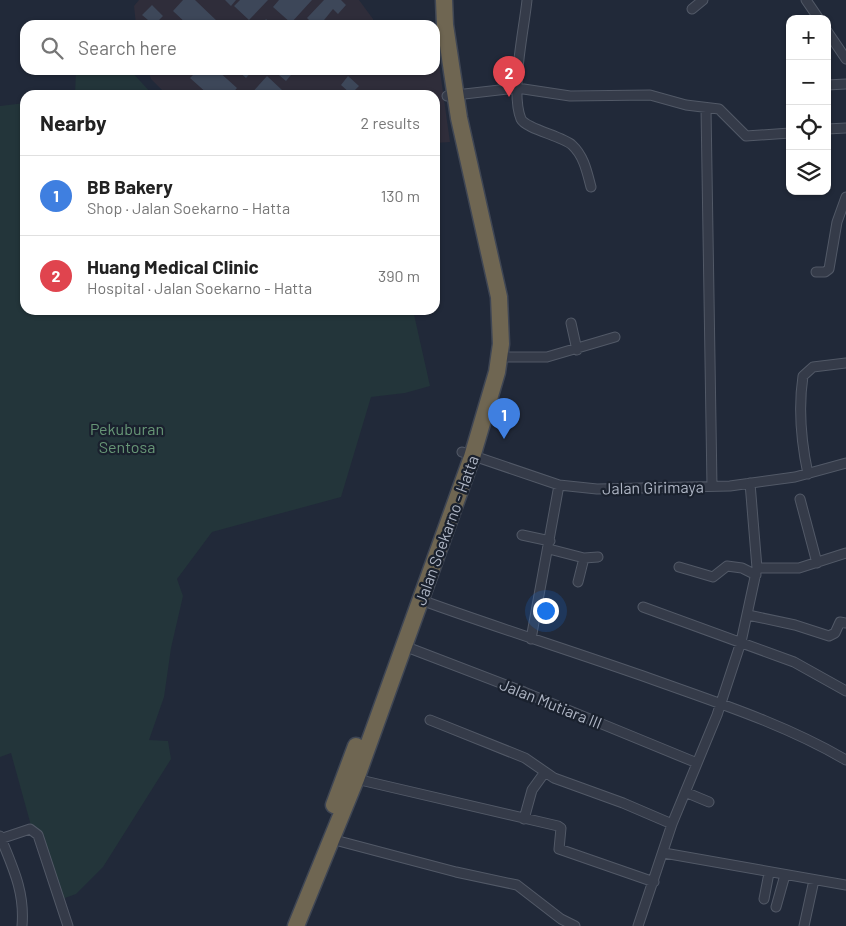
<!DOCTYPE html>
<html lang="en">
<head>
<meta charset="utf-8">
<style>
	:root { --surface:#fff; --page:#f2f2f2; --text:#222; --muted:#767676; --line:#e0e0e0; --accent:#0f766e }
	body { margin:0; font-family:Barlow,sans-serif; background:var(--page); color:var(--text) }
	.controls { position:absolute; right:15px; top:15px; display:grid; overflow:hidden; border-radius:10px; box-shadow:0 1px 4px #0004 }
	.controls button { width:45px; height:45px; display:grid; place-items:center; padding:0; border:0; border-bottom:1px solid var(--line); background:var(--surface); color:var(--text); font:25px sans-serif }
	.you { position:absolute; left:545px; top:610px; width:18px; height:18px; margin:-12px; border:4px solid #fff; border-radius:50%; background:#1a73e8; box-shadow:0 0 0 8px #1a73e833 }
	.badge { display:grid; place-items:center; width:32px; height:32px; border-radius:50%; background:var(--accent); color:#fff; font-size:16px; font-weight:700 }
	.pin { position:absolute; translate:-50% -41px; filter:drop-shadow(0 1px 2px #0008) }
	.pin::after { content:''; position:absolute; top:26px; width:18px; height:15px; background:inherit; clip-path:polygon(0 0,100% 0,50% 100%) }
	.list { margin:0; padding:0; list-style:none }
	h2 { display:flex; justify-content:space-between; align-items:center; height:65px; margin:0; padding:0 20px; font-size:21px }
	h2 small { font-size:16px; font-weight:400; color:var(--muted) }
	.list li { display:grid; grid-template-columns:32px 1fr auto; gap:15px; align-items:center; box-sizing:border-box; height:80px; padding:0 20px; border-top:1px solid var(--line) }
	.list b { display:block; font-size:19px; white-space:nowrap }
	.list p { margin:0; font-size:16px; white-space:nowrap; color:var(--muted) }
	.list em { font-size:16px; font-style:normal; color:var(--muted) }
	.icon { flex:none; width:28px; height:28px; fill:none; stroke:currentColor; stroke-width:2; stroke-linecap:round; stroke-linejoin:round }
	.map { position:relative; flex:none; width:846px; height:926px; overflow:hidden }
	.search { position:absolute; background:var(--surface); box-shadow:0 1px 4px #0004; left:20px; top:20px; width:420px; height:55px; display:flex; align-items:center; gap:12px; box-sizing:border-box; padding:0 18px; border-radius:15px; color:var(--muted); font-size:19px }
	.panel { position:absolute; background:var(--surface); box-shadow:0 1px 4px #0004; left:20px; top:90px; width:420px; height:225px; border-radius:15px }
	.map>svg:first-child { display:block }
	.medical { fill:#2f2d3a }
	.green { fill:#23353a }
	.building { fill:#3d4759 }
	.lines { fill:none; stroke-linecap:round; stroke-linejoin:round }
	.street-casing { stroke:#525967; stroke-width:11 }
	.highway-casing { stroke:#3f4654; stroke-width:19 }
	.street { stroke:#353b49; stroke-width:9 }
	.highway { stroke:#6f6652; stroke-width:16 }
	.labels { text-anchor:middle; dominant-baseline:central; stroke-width:4.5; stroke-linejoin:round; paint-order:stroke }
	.park-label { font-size:16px; fill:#679676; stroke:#1a212e }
	.street-label { font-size:16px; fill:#afb6c5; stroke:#1a212e }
</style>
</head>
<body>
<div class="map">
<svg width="846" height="926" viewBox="0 0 846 926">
	<rect width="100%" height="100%" fill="#212939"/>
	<path class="medical" d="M139,0H359L373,19L374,25H136L134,6Z
		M435,64H439L450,142L435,143V95H296L291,91L287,95H167L151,79L148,70H435Z"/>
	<path class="green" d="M76,70H130L153,95H75Z
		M25,103V310H413L430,386L405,393L371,397L341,497L212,532L177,579L183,596L171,648L164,697L149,740L168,741L171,759L103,867L76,894L62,899L35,840L11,753L0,757V106Z"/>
	<path class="building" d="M183,0H195L218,22L216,25H188L173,11Z
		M225,0H236L231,6Z
		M240,0H268L249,20L234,6Z
		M279,0H312L291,23L273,7Z
		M324,0H341L346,5L338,14L333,9L320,25H314L307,18Z
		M152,5L163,16L154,25L142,15Z
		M266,19L274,25H261Z
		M166,20L172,25H161Z
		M198,70H217L237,88L231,95H209L190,78Z
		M237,70H253L246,78Z
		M273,70H295L286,81Z
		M267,76L282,90L278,95H250Z
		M348,76L359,86L351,94L341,85Z
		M338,90L344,95H333Z"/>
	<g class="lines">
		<defs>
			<path id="street" d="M527,0C524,30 510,92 521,119C526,129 562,136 572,145C584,156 587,172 591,187
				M806,0L819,19
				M692,9L703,0
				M827,31L846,59
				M827,85L846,84
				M447,96L517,88L570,96L650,95L686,105L719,109L746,136L790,133
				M706,108L712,486
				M827,129L846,128
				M816,272H825L829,269L837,222L846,197
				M571,323L577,350
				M499,357H547L615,337
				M462,452L559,485L597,489L730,486L795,477L846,463
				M808,474C801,441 798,409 803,376L813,367L846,363
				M800,499L817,563
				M522,535L550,541
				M549,549L584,558L598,557
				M679,567L713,577L727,566L742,568L756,575
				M757,568H799L846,553
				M578,582L584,558
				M421,600C495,627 569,650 643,676C712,701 783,723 846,760
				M643,607L794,662L846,691
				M748,615L795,625L829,636L835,633L840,622L846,623
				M531,639L559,485
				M404,646L524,692L697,763
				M430,720L525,758L554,778L623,803L672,824
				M356,779L558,826L561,828L559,849L654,882
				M685,792L709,802
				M524,819L532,790L545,772
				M0,836C13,868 25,892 22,926
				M0,839L30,829L38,835L68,926
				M331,839L456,872L517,885L561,919L575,926
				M664,853L846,885
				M764,899L769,873
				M776,907L785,875
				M638,926L672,824L717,715L741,642L757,568L750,483
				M804,926L814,880"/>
			<path id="highway" d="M334,805L356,746
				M296,926L356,779L472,457L497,372L501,344L499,297L459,118L445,25L444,0"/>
		</defs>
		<use href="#street" class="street-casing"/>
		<use href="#highway" class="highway-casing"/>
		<use href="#street" class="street"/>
		<use href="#highway" class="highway"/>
	</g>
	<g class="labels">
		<g class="park-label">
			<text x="127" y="428">Pekuburan<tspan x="127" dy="18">Sentosa</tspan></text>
		</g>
		<g class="street-label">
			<text transform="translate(653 487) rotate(-1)">Jalan Girimaya</text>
			<text transform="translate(446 530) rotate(-70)">Jalan Soekarno - Hatta</text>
			<text transform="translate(551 703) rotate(22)">Jalan Mutiara III</text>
		</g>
	</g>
</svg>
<div class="controls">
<button>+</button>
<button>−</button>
<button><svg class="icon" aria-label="locate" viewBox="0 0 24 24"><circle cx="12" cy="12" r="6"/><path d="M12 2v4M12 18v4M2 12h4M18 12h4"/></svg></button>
<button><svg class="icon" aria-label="layers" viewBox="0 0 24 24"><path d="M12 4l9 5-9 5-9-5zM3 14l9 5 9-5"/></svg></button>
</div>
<div class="you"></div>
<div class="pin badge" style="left:504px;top:439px;background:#3f7fe0">1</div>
<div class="pin badge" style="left:509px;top:97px;background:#e0444e">2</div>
<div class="search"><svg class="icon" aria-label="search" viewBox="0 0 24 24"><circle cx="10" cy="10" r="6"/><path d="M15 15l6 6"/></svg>Search here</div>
<section class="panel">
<h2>Nearby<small>2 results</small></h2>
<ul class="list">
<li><span class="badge" style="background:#3f7fe0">1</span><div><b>BB Bakery</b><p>Shop · Jalan Soekarno - Hatta</p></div><em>130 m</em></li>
<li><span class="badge" style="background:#e0444e">2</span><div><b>Huang Medical Clinic</b><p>Hospital · Jalan Soekarno - Hatta</p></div><em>390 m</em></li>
</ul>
</section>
</div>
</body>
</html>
